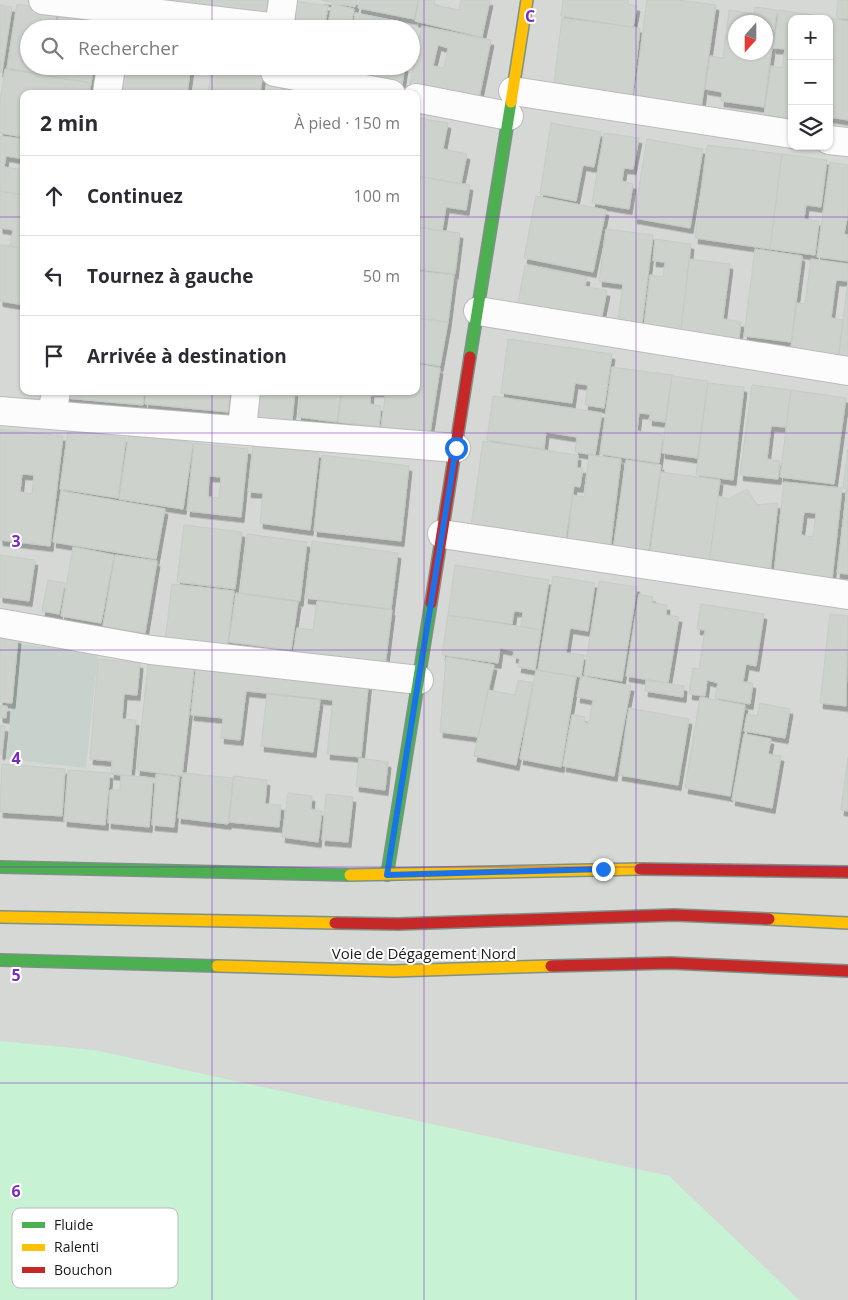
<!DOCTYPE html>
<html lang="fr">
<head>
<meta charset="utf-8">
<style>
	:root { --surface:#fff; --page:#f2f2f3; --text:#2b2b33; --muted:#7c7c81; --line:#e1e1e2 }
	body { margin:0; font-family:"Open Sans",sans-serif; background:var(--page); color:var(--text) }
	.controls { position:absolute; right:15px; top:15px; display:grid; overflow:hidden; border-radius:10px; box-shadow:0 1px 4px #0004 }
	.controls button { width:45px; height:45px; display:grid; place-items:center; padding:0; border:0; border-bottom:1px solid var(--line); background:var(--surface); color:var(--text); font:25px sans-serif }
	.compass { position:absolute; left:728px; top:15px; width:45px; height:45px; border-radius:50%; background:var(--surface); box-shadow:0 1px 4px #0004; rotate:201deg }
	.stop { position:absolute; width:15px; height:15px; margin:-11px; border:4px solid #1a73e8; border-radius:50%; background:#fff }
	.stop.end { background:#1a73e8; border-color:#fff; box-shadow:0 1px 5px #0008 }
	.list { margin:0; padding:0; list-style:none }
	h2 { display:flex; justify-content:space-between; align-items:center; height:65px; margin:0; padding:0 20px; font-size:21px }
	h2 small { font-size:16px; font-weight:400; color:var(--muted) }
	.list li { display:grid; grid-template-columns:32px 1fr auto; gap:15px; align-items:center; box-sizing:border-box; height:80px; padding:0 20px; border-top:1px solid var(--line) }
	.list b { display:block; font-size:19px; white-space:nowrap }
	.list em { font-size:16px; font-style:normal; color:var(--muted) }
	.icon { flex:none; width:28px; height:28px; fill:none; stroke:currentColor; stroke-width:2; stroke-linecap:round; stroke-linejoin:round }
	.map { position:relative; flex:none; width:848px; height:1300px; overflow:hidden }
	.search { position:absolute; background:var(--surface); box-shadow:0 1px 4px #0004; left:20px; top:20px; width:400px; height:55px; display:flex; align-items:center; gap:12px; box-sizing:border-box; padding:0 18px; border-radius:28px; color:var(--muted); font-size:19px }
	.panel { position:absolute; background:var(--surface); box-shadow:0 1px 4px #0004; left:20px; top:90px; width:400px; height:305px; border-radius:10px }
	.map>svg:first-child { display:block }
	.residential { fill:#d5d8d5; fill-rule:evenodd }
	.construction { fill:#c6d2cb }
	.sand { fill:#c8f2d4 }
	.building { fill:#cdd2cd; stroke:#c5ccc5; fill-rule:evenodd; filter:url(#shadow) }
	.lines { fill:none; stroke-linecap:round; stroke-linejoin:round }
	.street-casing { stroke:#babcba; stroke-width:30 }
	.fast-casing { stroke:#7e9188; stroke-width:14 }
	.slow-casing { stroke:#7e9188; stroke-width:14 }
	.jam-casing { stroke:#7e9188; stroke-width:14 }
	.street { stroke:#fbfcfb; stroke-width:28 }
	.fast { stroke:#4caf50; stroke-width:11 }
	.slow { stroke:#ffc107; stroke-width:11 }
	.jam { stroke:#c62828; stroke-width:11 }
	.route { stroke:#1a73e8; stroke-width:6 }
	.grid { fill:none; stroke:#7b2cbf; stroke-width:1; stroke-opacity:0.55 }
	.labels { text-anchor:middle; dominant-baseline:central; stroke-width:4; stroke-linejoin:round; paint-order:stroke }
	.street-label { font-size:15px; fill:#1b1b1b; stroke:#fff }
	.key { fill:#fff; stroke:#bbb; stroke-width:1 }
	.key-label { font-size:14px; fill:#1b1b1b }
	.grid-label { font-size:16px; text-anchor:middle; font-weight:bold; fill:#7b2cbf; stroke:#fff; stroke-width:4; stroke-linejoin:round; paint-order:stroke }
</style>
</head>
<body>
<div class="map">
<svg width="848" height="1300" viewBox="0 0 848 1300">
	<defs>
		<filter id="shadow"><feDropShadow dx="3" dy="5.5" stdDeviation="0" flood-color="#0004"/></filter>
	</defs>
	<rect width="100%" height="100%" fill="#e4e9e4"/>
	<path class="residential" d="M0,0H848V1300H0ZM792,19H829V146H792ZM736,22H766V52H736ZM29,29H411V66H29ZM24,94H416V391H24Z"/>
	<path class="construction" d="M19,644L98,653L86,768L6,759Z"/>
	<path class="sand" d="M0,1041L94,1050L669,1176L799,1300H0Z"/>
	<path class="building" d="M145,0H197L195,8Z
		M199,0H268L265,18L198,8Z
		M286,0L328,6L325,24L313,22L312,29H283Z
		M321,0H357L355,7Z
		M360,0H418L414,19L358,8Z
		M419,0H435L434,5L459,10L461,0H490L482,37L415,21Z
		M563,0H628V4L637,6L633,27L561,16Z
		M647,0H678L716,5L700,116L633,107Z
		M838,0H848V19L836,18Z
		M17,4L57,11L54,29H29V66H48L46,75L7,68Z
		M332,4L354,9L350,29H327Z
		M0,5L12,7L2,72H0Z
		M755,7L777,10L764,107L721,101L722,92L705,89L710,56L723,58L729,10L754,14ZM736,22H766V52H736Z
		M779,10L819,16V19H792V119L764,115L771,66L782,68L785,49L773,48Z
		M59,12L101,19L100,29H57Z
		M355,13L401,22L400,29H353Z
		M824,17L848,21V120L829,117V19Z
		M562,18L640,28L632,99L553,90Z
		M119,25L144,29H118Z
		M422,26L491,40L479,98L410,84ZM438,45L448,48L444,68L433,66Z
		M49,66H94L91,83L47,76Z
		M113,66H191L187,94H143L110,89Z
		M212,66H264L260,94H208Z
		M320,66H343L342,74L320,70Z
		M346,66H405L401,91L343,80Z
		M5,69L91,83L89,94H24V137L0,133V101Z
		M283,82L330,94H282Z
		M418,118L448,123L443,149L467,154L461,184L416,176Z
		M551,123L601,132L594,167L583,165L576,201L540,194Z
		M604,133L639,138L633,169L624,168L622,181L633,184L629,209L592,203Z
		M0,136L24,139V159L6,156L4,167L24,170V195L0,191Z
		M647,139L703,149L690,228L634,218Z
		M707,145L782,154L770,249L695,238Z
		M782,154L827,160L821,207L806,205L804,219L819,221L815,255L770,249Z
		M830,162L848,165V214L844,234L848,235V261L817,257Z
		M416,176L470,185L466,210L446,207L442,231L416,227Z
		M0,191L24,195V248L10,246L13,230L0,228Z
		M536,196L606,210L593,272L524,258Z
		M416,227L460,233L455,274L416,269Z
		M606,229L653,235L641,331L617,328L623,284L599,281Z
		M655,239L691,244L680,339L643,335L650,275L663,277L665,262L653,261Z
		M0,245L24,248V305L0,301Z
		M755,249L802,256L791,342L744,336Z
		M689,259L730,264L723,319L741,322L738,346L680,339Z
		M811,259L848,264V281L836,280L831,318L843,320L838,361L790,355L797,303L805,304Z
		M525,265L587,277L585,286L607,291L600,325L517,308Z
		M416,271L454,275L448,322L416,318Z
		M848,281V362L838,361Z
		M416,318L448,322L440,366L416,362Z
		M508,339L612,354L604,408L585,405L588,385L575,383L572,403L501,393Z
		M416,364L440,368L430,433L381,427L386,391H416Z
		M612,367L672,375L665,422L649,420L650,414L639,413L637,431L663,435L659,463L600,454Z
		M672,376L708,381L697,458L662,453Z
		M708,383L744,387L733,480L696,475Z
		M752,385L791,390L786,427L771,426L767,459L780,461L778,479L740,475Z
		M791,390L846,398L834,484L780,477Z
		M65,391H144L143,405L65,398Z
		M146,391H230L228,412L145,404Z
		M254,391H295L292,421L251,417Z
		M301,391H341L337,422L298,417Z
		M342,391H385H371L370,404L381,406L379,427L338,422Z
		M493,396L602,413L595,455L575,452L577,437L546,432L544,449L487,440Z
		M0,429L63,436L50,546L0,540ZM22,474L34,475L32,494L20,492Z
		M68,430L126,438L118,498L60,489Z
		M129,433L193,443L183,509L119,499Z
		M483,441L578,455L577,468H583L580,487L574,486L564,549L470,535Z
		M194,443L248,449L241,517L187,511ZM209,476L221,477L219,498L208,497Z
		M253,444L319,453L310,530L260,523L263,493L248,492Z
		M848,449V489L843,488Z
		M322,455L409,466L401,541L314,531Z
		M589,455L621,459L610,550L567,545L573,495L584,497Z
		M626,460L661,465L648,555L613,550Z
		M661,472L720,480L709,564L649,560Z
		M784,482L842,488L832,580L774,574ZM804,512L816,513L813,537L801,535Z
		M747,489L757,505L778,503L770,573L709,564L718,496L729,499Z
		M847,489H848V574L837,573Z
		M61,491L165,509L156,559L53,542Z
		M184,525L242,532L235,589L177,582Z
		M247,534L307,542L300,601L240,593Z
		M312,541L398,553L391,609L305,598Z
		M73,547L114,555L101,623L61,616Z
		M0,555L35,560L29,601L0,597Z
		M115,555L157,561L145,633L103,626Z
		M455,565L549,580L541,630L521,626L523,612L514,611L512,624L448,615Z
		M553,576L595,583L588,631L570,628L566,653L584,655L581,677L538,670Z
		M48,580L65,583L59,614L42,611Z
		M599,581L637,587L622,681L584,675Z
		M172,584L234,591L227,649L165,641Z
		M236,593L298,602L291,650L229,642Z
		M639,594L653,597L652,603L667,605L666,615L679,617L668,683L626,676Z
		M317,601L392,610L385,666L293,655L297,628L313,630Z
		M701,604L764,614L756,666L746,664L743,682L753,683L750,704L715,698L718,683L707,680L705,696L689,694L693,668L699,669L705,630L697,629Z
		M830,614L848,616L846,706L820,703Z
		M448,615L541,630L535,670L518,667L520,659L513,657L514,651L500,648L498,663L442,655Z
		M0,636L18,638L12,703L0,702Z
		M149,655L195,660L182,776L137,770Z
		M446,657L494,665L478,737L440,732Z
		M98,659L140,663L137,695L124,694L122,719L136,720L131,776L111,774L112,761L90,759Z
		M197,660L369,678L361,757L327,754L333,700L246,691L240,740L221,738L223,718L191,715Z
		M536,670L576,677L561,767L520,759Z
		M581,676L631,686L614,776L563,766L572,715L585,717L584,722L589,724L593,700L577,697Z
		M518,680L533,683L516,765L474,756L488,690L515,695Z
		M646,680L684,686L683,697L645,691Z
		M267,694L320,700L313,752L261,746Z
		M700,697L745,705L730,796L685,788Z
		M760,703L790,709L785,738L744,731L747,714L757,716Z
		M0,706H7L6,718L0,717Z
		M629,708L689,719L678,785L619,775Z
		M0,726H5L2,754H0Z
		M744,734L771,739L768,754L781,756L772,808L732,800Z
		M848,757V811L841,810Z
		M359,758L388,762L385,790L356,786Z
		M2,764L65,769L62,816L0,812Z
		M68,770L110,773L105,825L64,821Z
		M183,773L233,778L228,824L178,818Z
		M156,774L179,777L174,827L152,825Z
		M121,775L153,778L149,827L108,823L110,790H120Z
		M234,776L267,780L265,804L281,805L279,827L229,822Z
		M288,793L312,796L311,809L322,811L318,842L282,837Z
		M326,794L353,797L348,842L322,840Z"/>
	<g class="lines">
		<defs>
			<path id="street" d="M43,0L279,28
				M279,29L283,0
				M275,72L391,94
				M513,91L792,134
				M107,94L111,66
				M416,98L509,116
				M829,140L848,142
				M478,311L848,371
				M0,411L456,448
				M52,415L56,391
				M242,429L246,391
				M442,534L848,595
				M0,623L151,650L419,680"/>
			<path id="fast" d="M470,357L511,102
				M0,867L350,875
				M387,875L431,603
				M0,960L217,966"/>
			<path id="slow" d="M511,102L527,0
				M350,875L640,869
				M0,917L335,923
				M769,919L848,923
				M217,966L394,971L551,966"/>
			<path id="jam" d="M431,603L470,357
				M640,869L848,872
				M335,923L398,924L674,915L769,919
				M551,966L670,963L848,971"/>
		</defs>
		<use href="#street" class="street-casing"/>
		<use href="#fast" class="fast-casing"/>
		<use href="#slow" class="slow-casing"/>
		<use href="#jam" class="jam-casing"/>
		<use href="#street" class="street"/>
		<use href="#fast" class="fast"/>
		<use href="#slow" class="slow"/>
		<use href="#jam" class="jam"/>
	</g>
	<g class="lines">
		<path class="route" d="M456,448L387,875L603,869"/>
	</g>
	<path class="grid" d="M212,0V29M424,0V1300M636,0V1300M212,66V94M0,217H24M416,217H848M212,391V1300M0,433H848M0,650H848M0,867H848M0,1083H848"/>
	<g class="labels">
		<g class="street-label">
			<text x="424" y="953">Voie de Dégagement Nord</text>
		</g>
	</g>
	<rect x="12" y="1208" width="166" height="80" rx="8" class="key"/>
	<rect x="22" y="1222" width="23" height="6" fill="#4caf50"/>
	<rect x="22" y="1244" width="23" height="7" fill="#ffc107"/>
	<rect x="22" y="1267" width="23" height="6" fill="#c62828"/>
	<g class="key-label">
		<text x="54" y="1230">Fluide</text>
		<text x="54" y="1252">Ralenti</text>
		<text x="54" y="1275">Bouchon</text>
	</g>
	<g class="grid-label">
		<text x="530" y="22">C</text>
		<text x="16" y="547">3</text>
		<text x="16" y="764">4</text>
		<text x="16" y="981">5</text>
		<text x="16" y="1197">6</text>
	</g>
</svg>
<div class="controls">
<button>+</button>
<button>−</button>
<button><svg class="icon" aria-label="layers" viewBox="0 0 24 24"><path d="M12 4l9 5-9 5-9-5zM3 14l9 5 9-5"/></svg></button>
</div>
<svg class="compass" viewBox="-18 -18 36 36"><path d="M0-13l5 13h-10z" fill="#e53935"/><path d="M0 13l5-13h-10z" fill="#7c7c81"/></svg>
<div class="stop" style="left:456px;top:448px"></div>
<div class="stop end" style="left:603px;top:869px"></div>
<div class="search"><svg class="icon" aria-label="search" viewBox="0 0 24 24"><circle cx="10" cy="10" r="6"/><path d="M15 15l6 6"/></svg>Rechercher</div>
<section class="panel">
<h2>2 min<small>À pied · 150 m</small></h2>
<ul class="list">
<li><svg class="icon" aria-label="ahead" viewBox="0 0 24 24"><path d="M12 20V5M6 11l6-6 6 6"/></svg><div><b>Continuez</b></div><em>100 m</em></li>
<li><svg class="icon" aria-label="left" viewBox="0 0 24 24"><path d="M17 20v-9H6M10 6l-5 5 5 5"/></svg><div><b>Tournez à gauche</b></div><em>50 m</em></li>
<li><svg class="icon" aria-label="arrive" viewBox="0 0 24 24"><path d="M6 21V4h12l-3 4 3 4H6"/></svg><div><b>Arrivée à destination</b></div></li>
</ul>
</section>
</div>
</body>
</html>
